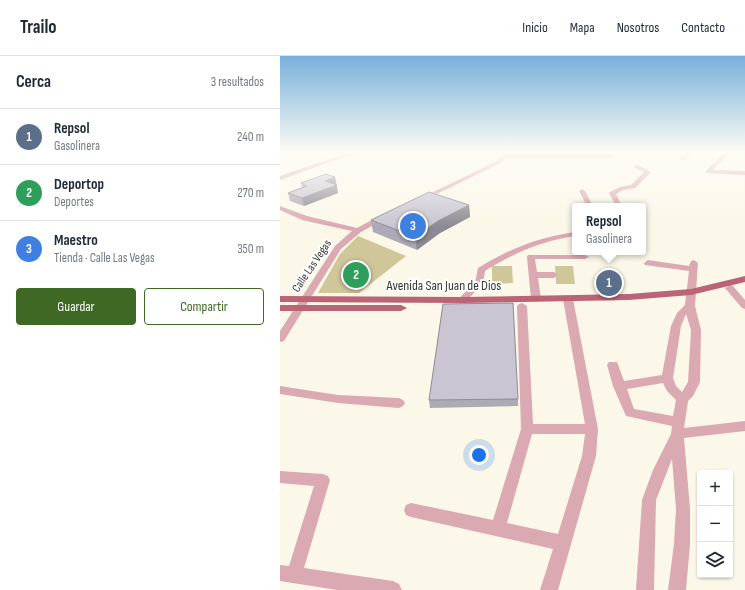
<!DOCTYPE html>
<html lang="es">
<head>
<meta charset="utf-8">
<style>
	:root { --surface:#fff; --page:#f6f6f7; --text:#1f2937; --muted:#747a83; --line:#e0e1e3; --accent:#3f6824 }
	body { margin:0; font-family:"Sofia Sans Condensed",sans-serif; background:var(--page); color:var(--text) }
	.controls { position:absolute; right:12px; bottom:12px; display:grid; overflow:hidden; border-radius:4px; box-shadow:0 1px 3px #0004 }
	.controls button { width:36px; height:36px; display:grid; place-items:center; padding:0; border:0; border-bottom:1px solid var(--line); background:var(--surface); color:var(--text); font:20px sans-serif }
	.you { position:absolute; left:199px; top:399px; width:14px; height:14px; margin:-10px; border:3px solid #fff; border-radius:50%; background:#1a73e8; box-shadow:0 0 0 6px #1a73e833 }
	.badge { display:grid; place-items:center; width:26px; height:26px; border-radius:50%; background:var(--accent); color:#fff; font-size:13px; font-weight:700 }
	.pin { position:absolute; translate:-50% -50%; border:2px solid #fff; box-shadow:0 1px 4px #0006 }
	.popup { position:absolute; left:292px; top:147px; width:74px; height:52px; box-sizing:border-box; display:grid; place-content:center; border-radius:4px; background:var(--surface); filter:drop-shadow(0 1px 3px #0005); font-size:13px; white-space:nowrap; color:var(--muted) }
	.popup b { font-size:15px; color:var(--text) }
	.popup::after { content:''; position:absolute; left:50%; top:100%; margin-left:-8px; border:8px solid transparent; border-top-color:var(--surface) }
	.list { margin:0; padding:0; list-style:none }
	h2 { display:flex; justify-content:space-between; align-items:center; height:52px; margin:0; padding:0 16px; font-size:17px }
	h2 small { font-size:13px; font-weight:400; color:var(--muted) }
	.list li { display:grid; grid-template-columns:26px 1fr auto; gap:12px; align-items:center; box-sizing:border-box; height:56px; padding:0 16px; border-top:1px solid var(--line) }
	.list b { display:block; font-size:15px; white-space:nowrap }
	.list p { margin:0; font-size:13px; white-space:nowrap; color:var(--muted) }
	.list em { font-size:13px; font-style:normal; color:var(--muted) }
	.actions { display:flex; gap:8px; padding:12px 16px }
	.actions a { flex:1; padding:9px 0; border:1px solid var(--accent); border-radius:4px; text-align:center; font-size:14px; color:var(--accent) }
	.actions .main { background:var(--accent); color:#fff }
	.icon { flex:none; width:22px; height:22px; fill:none; stroke:currentColor; stroke-width:2; stroke-linecap:round; stroke-linejoin:round }
	.map { position:relative; flex:none; width:465px; height:534px; overflow:hidden }
	header { display:flex; align-items:center; gap:24px; box-sizing:border-box; height:56px; padding:0 20px; background:var(--surface); border-bottom:1px solid var(--line) }
	header strong { font-size:19px }
	nav { display:flex; gap:22px; margin-inline-start:auto; font-size:14px }
	main { display:flex }
	aside { flex:1; background:var(--surface) }
	.map>svg:first-child { display:block }
	.green { fill:#cfc69a }
	.lines { fill:none; stroke-linecap:round; stroke-linejoin:round }
	.minor { fill:#dba9b1; fill-rule:evenodd }
	.major { fill:#bb6476; fill-rule:evenodd }
	.wall { fill:#ada9b5 }
	.shaded-wall { fill:#8d8a93 }
	.building { fill:#c9c5d2; stroke:#8d8a93 }
	.labels { text-anchor:middle; dominant-baseline:central; stroke-width:4; stroke-linejoin:round; paint-order:stroke }
	.far-street-label { font-size:12px; fill:#383732; stroke:#fff }
	.street-label { font-size:14px; fill:#383732; stroke:#fff }
</style>
</head>
<body>
<header>
<strong>Trailo</strong>
<nav><a>Inicio</a><a>Mapa</a><a>Nosotros</a><a>Contacto</a></nav>
</header>
<main>
<aside>
<h2>Cerca<small>3 resultados</small></h2>
<ul class="list">
<li><span class="badge" style="background:#5c6f8a">1</span><div><b>Repsol</b><p>Gasolinera</p></div><em>240 m</em></li>
<li><span class="badge" style="background:#2e9e5b">2</span><div><b>Deportop</b><p>Deportes</p></div><em>270 m</em></li>
<li><span class="badge" style="background:#3f7fe0">3</span><div><b>Maestro</b><p>Tienda · Calle Las Vegas</p></div><em>350 m</em></li>
</ul>
<div class="actions"><a class="main">Guardar</a><a>Compartir</a></div>
</aside>
<div class="map">
<svg width="465" height="534" viewBox="0 0 465 534">
	<rect width="100%" height="100%" fill="#fbf8e9"/>
	<path class="green" d="M78,180L126,200L79,237H38L60,198Z
		M212,210H232L233,227L212,228Z
		M275,210H293L295,228H276Z"/>
	<g class="lines">
		<path class="minor" d="M69,96H78L0,124V120Z
			M407,96H413L405,104H401V102Z
			M444,96H450L433,114L465,115V119L426,117V115Z
			M224,98H332L335,100L332,102H226L219,108L144,144L139,143L215,106Z
			M354,109H358L371,116L355,132L343,134L336,138L341,148L340,150H334L335,148L329,137L330,136L340,131L351,129L364,116L354,111Z
			M302,133L305,135L313,150H307L299,135Z
			M0,150L27,160L77,172L99,160L106,162L81,176L61,193L4,285L0,286V275L55,190L72,175L22,164L0,154Z
			M295,176V180C261,185 234,197 205,215L203,228L185,246L182,247L177,244L195,227L198,212C229,193 259,181 295,176Z
			M248,199H305L309,201L305,203H255L257,216H274L278,219L274,222H258L261,243L256,246L251,243L247,201Z
			M368,204L409,210L411,205L414,204L418,207L415,250L421,274L420,326L413,340L408,345L404,372L465,365V375L404,382L410,453V488L406,534H388L394,488L396,453L392,403L376,444L374,534H356L362,444L373,414L391,378L392,370L346,360L333,330L327,309L329,306H337L344,325L382,319L391,270L397,257L405,249L409,215L365,209L364,207ZM406,258L411,274L408,326L402,336L396,330L393,322L401,270ZM383,327L387,335L396,344L393,360L354,353L347,333Z
			M450,229L453,230L465,244V253L462,252L445,232Z
			M288,240L293,243L318,373L316,400L278,534H260L273,493L131,461L126,459L124,454L126,449L131,447L213,464L241,373L237,250L239,248L242,247L247,250L253,368H305L283,243ZM252,378H305L302,400L278,478L227,467Z
			M0,330L58,339L119,342L123,344L125,347L123,350L119,352L58,347L0,338Z
			M0,415L43,418L48,420L50,424L24,512L113,525L119,528L122,534H57L0,525V509L9,510L34,430L0,427Z"/>
		<path class="major" d="M465,220V226L411,239L349,244L182,247L0,246V240L182,241L349,238L411,233Z
			M0,249H121L127,252L121,255H0Z"/>
	</g>
	<path class="wall" d="M55,121L58,137L24,150L10,145L8,137L22,131L21,127Z
		M189,149L190,161L160,177L137,194L93,176L91,164Z
		M238,343V350L150,352L149,344Z"/>
	<path class="shaded-wall" d="M55,121L58,137L24,150L22,142L45,125Z
		M189,149L190,161L160,177L137,194L135,181L158,165Z"/>
	<path class="building" d="M46,118L55,121L45,125L57,129L22,142L8,137L27,130L21,127Z
		M149,136L189,149L158,165L135,181L91,164Z
		M233,247L238,343L149,344L163,248Z"/>
	<linearGradient id="sky" x2="0" y2="1"><stop stop-color="#78b0da"/><stop offset="0.56" stop-color="#fdfcf5"/><stop offset="1" stop-color="#fdfcf5" stop-opacity="0"/></linearGradient>
	<rect width="465" height="171" fill="url(#sky)"/>
	<g class="labels">
		<g class="far-street-label">
			<text transform="translate(32 210) rotate(-56)">Calle Las Vegas</text>
		</g>
		<g class="street-label">
			<text x="164" y="229">Avenida San Juan de Dios</text>
		</g>
	</g>
</svg>
<div class="controls">
<button>+</button>
<button>−</button>
<button><svg class="icon" aria-label="layers" viewBox="0 0 24 24"><path d="M12 4l9 5-9 5-9-5zM3 14l9 5 9-5"/></svg></button>
</div>
<div class="you"></div>
<div class="pin badge" style="left:329px;top:227px;background:#5c6f8a">1</div>
<div class="popup"><b>Repsol</b>Gasolinera</div>
<div class="pin badge" style="left:76px;top:219px;background:#2e9e5b">2</div>
<div class="pin badge" style="left:133px;top:170px;background:#3f7fe0">3</div>
</div>
</main>
</body>
</html>
